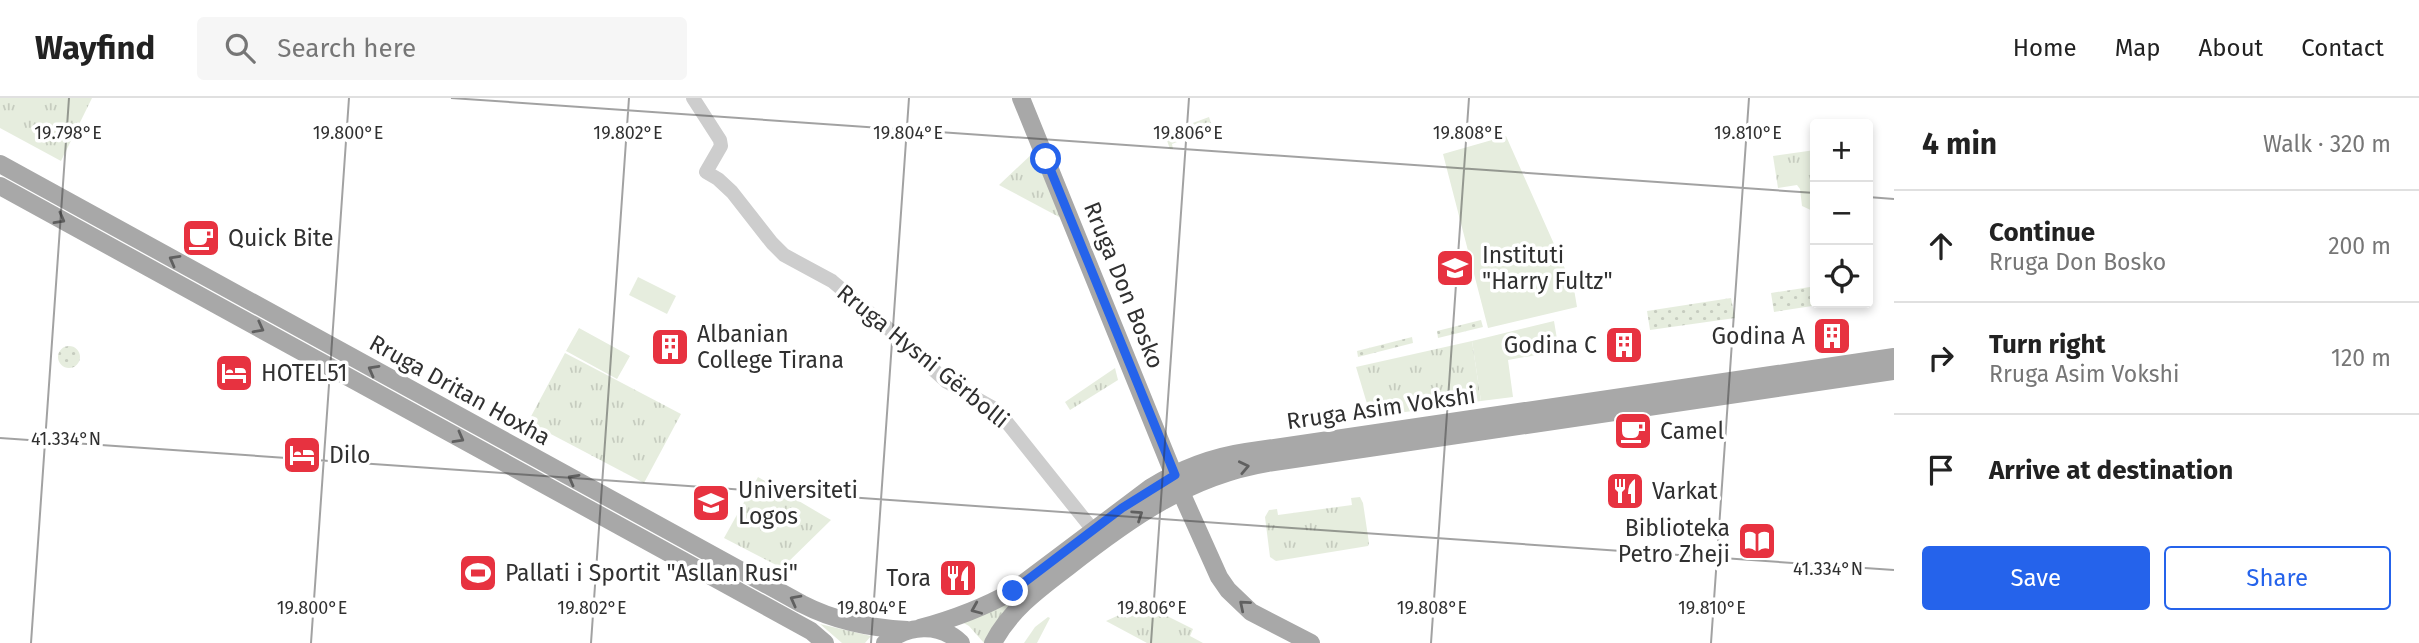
<!DOCTYPE html>
<html lang="en">
<head>
<meta charset="utf-8">
<style>
	:root { --surface:#fff; --page:#f6f6f6; --text:#222; --muted:#767676; --line:#e0e0e0; --accent:#2563eb }
	body { margin:0; font-family:"Fira Sans",sans-serif; background:var(--page); color:var(--text) }
	.controls { position:absolute; right:21px; top:21px; display:grid; overflow:hidden; border-radius:7px; box-shadow:0 4px 10px #0003 }
	.controls button { width:63px; height:63px; display:grid; place-items:center; padding:0; border:0; border-bottom:2px solid var(--line); background:var(--surface); color:var(--text); font:35px sans-serif }
	.stop { position:absolute; width:21px; height:21px; margin:-16px; border:5px solid #2563eb; border-radius:50%; background:#fff }
	.stop.end { background:#2563eb; border-color:#fff; box-shadow:0 2px 7px #0008 }
	.list { margin:0; padding:0; list-style:none }
	h2 { display:flex; justify-content:space-between; align-items:center; height:91px; margin:0; padding:0 28px; font-size:30px }
	h2 small { font-size:23px; font-weight:400; color:var(--muted) }
	.list li { display:grid; grid-template-columns:46px 1fr auto; gap:21px; align-items:center; box-sizing:border-box; height:112px; padding:0 28px; border-top:2px solid var(--line) }
	.list b { display:block; font-size:26px; white-space:nowrap }
	.list p { margin:0; font-size:23px; white-space:nowrap; color:var(--muted) }
	.list em { font-size:23px; font-style:normal; color:var(--muted) }
	.actions { display:flex; gap:14px; padding:21px 28px }
	.actions a { flex:1; padding:16px 0; border:2px solid var(--accent); border-radius:7px; text-align:center; font-size:24px; color:var(--accent) }
	.actions .main { background:var(--accent); color:#fff }
	.icon { flex:none; width:38px; height:38px; fill:none; stroke:currentColor; stroke-width:2; stroke-linecap:round; stroke-linejoin:round }
	.map { position:relative; flex:none; width:1894px; height:545px; overflow:hidden }
	header { display:flex; align-items:center; gap:42px; box-sizing:border-box; height:98px; padding:0 35px; background:var(--surface); border-bottom:2px solid var(--line) }
	header strong { font-size:33px }
	nav { display:flex; gap:38px; margin-inline-start:auto; font-size:24px }
	.search { width:490px; height:63px; background:var(--page); display:flex; align-items:center; gap:18px; box-sizing:border-box; padding:0 24px; border-radius:7px; color:var(--muted); font-size:26px }
	main { display:flex }
	aside { flex:1; background:var(--surface) }
	.map>svg:first-child { display:block }
	.grass { fill:url(#grass-tufts) }
	.garden { fill:url(#garden-dots) }
	.pitch { fill:#e6edde }
	.lines { fill:none; stroke-linecap:round; stroke-linejoin:round }
	.minor { stroke:#cdcdcd; stroke-width:14 }
	.major { stroke:#a8a8a8; stroke-width:18 }
	.oneway { stroke:#606060 }
	.route { stroke:#2563eb; stroke-width:9 }
	.ticks { fill:none; stroke:#303030; stroke-width:2; stroke-opacity:0.45 }
	.labels { text-anchor:middle; dominant-baseline:central; stroke-width:7; stroke-linejoin:round; paint-order:stroke }
	.poi-label { font-size:23px; fill:#303030; stroke:#fff; text-anchor:start }
	.street-label { font-size:23px; fill:#303030; stroke:#fff }
	.ticks-label { font-size:18px; text-anchor:middle; fill:#303030; stroke:#fff; stroke-width:7; stroke-linejoin:round; paint-order:stroke }
</style>
</head>
<body>
<header>
<strong>Wayfind</strong>
<div class="search"><svg class="icon" aria-label="search" viewBox="0 0 24 24"><circle cx="10" cy="10" r="6"/><path d="M15 15l6 6"/></svg>Search here</div>
<nav><a>Home</a><a>Map</a><a>About</a><a>Contact</a></nav>
</header>
<main>
<div class="map">
<svg width="1894" height="545" viewBox="0 0 1894 545">
	<defs>
		<pattern id="grass-tufts" width="24" height="20" patternUnits="userSpaceOnUse" patternTransform="scale(1.75)"><rect width="24" height="20" fill="#e6edde"/><path d="M3 7l-1-3M5 7V3M7 7l1-3M15 17l-1-3M17 17v-4M19 17l1-3" fill="none" stroke="#c6ccbf"/></pattern>
		<pattern id="garden-dots" width="8" height="8" patternUnits="userSpaceOnUse" patternTransform="scale(1.75)"><rect width="8" height="8" fill="#e6edde"/><path d="M2 2h.1M6 6h.1" fill="none" stroke="#c6ccbf" stroke-width="1.8" stroke-linecap="round"/></pattern>
	</defs>
	<rect width="100%" height="100%" fill="#fff"/>
	<path class="grass" d="M0,0H92L61,63L0,30Z
		M1209,19L1214,34H1212L1210,31L1172,46L1173,51H1170L1165,37L1166,35Z
		M1815,52V114L1802,108L1800,91L1797,87L1778,90L1773,58Z
		M1034,54L1061,120L999,87Z
		M1472,243L1481,303L1371,319L1356,269Z
		M565,255L681,316L644,385L528,324Z
		M1115,270L1118,282L1070,312L1065,304Z
		M758,379L831,422L782,470L724,440Z
		M1360,399L1363,405L1369,445L1368,448L1276,463L1270,459L1265,419L1269,412L1277,411L1278,417L1352,407L1351,400Z
		M1026,494L984,545L969,528L960,523Z
		M1135,502L1193,531L1190,538L1203,545H1147L1106,523L1130,512Z
		M1048,519L1050,520L1037,545H1024L1035,529Z
		M820,526L871,538L865,545H842Z"/>
	<path class="garden" d="M1810,189L1812,208L1774,214L1771,195Z
		M1731,200L1735,220L1650,232L1647,213Z
		M1481,222L1483,229L1438,240L1437,233Z
		M1412,239L1413,245L1358,259L1357,253Z
		M58 259a11 11 0 1 1 22 0a11 11 0 1 1-22 0Z"/>
	<path class="pitch" d="M1506,38L1574,191L1577,209L1488,230L1443,56Z
		M638,179L676,198L667,216L629,197Z
		M1554,223L1559,253L1508,262L1513,299L1481,303L1472,243Z
		M579,230L630,258L617,281L566,253Z
		M1364,420L1366,433L1346,436L1344,424Z"/>
	<g class="lines">
		<path class="minor" d="M693,0L720,42L721,48L706,74L718,81L732,94L772,145L784,157L832,183L890,232L947,284L997,312L1093,432"/>
		<path class="major" d="M1021,0L1180,392L1219,479L1228,492L1251,514L1311,545
			M0,66L802,506C835,523 869,530 907,532
			M0,88L811,533L825,545
			M920,530C953,521 983,510 1013,493L1150,390C1179,372 1212,359 1246,354L1894,259
			M885,545C908,527 939,524 961,545
			M993,545C1010,512 1039,491 1068,469C1129,421 1189,378 1267,365L1894,273"/>
	</g>
	<defs><path id="oneway-chevron" d="M-2-3.5L2.5 0L-2 3.5" fill="none" stroke-width="1.6" stroke-linecap="round" stroke-linejoin="round" transform="scale(1.75)"/></defs>
	<g class="oneway">
		<use href="#oneway-chevron" transform="translate(60 121) rotate(29)"/>
		<use href="#oneway-chevron" transform="translate(174 162) rotate(-151)"/>
		<use href="#oneway-chevron" transform="translate(259 230) rotate(28)"/>
		<use href="#oneway-chevron" transform="translate(373 272) rotate(-151)"/>
		<use href="#oneway-chevron" transform="translate(459 340) rotate(29)"/>
		<use href="#oneway-chevron" transform="translate(1244 369) rotate(-12)"/>
		<use href="#oneway-chevron" transform="translate(573 381) rotate(-151)"/>
		<use href="#oneway-chevron" transform="translate(1138 417) rotate(-34)"/>
		<use href="#oneway-chevron" transform="translate(795 502) rotate(-152)"/>
		<use href="#oneway-chevron" transform="translate(1244 507) rotate(-140)"/>
		<use href="#oneway-chevron" transform="translate(976 511) rotate(157)"/>
	</g>
	<g class="lines">
		<path class="route" d="M1013,493L1122,410L1175,377L1046,61"/>
	</g>
	<path class="ticks" d="M451,0L1815,95M1868,99L1894,101M0,340L1894,472M31,545L69,0M311,545L349,0M591,545L629,0M871,545L909,0M1151,545L1189,0M1431,545L1469,0M1711,545L1749,0"/>
	<defs>
		<symbol id="cafe-square" viewBox="-11 -11 22 22"><rect x="-9" y="-9" width="18" height="18" rx="4" fill="#e73240" stroke="#fff"/><path d="M-5.5-4.5H6V0H3Q3 3.5 0 3.5H-2.5Q-5.5 3.5-5.5 0ZM3-3.2v2h1.7v-2ZM-6 4.5H4V6H-6Z" fill="#fff"/></symbol>
		<symbol id="university-square" viewBox="-11 -11 22 22"><rect x="-9" y="-9" width="18" height="18" rx="4" fill="#e73240" stroke="#fff"/><path d="M0-5L7-2L0 1L-7-2ZM-4 1L0 2.5L4 1V4Q0 6-4 4Z" fill="#fff"/></symbol>
		<symbol id="building-square" viewBox="-11 -11 22 22"><rect x="-9" y="-9" width="18" height="18" rx="4" fill="#e73240" stroke="#fff"/><path d="M-4-6H4V6H1V3H-1V6H-4ZM-2.5-4.3h1.7v1.8h-1.7ZM.8-4.3h1.7v1.8H.8ZM-2.5-1h1.7V.8h-1.7ZM.8-1h1.7V.8H.8Z" fill="#fff"/></symbol>
		<symbol id="hotel-square" viewBox="-11 -11 22 22"><rect x="-9" y="-9" width="18" height="18" rx="4" fill="#e73240" stroke="#fff"/><path d="M-6-4.5h1.5V1H6V5H4.5V3h-9V5H-6ZM-4 0a1.8 1.8 0 1 1 3.6 0ZM.5 0V-2.5h3Q6-2.5 6 0Z" fill="#fff"/></symbol>
		<symbol id="restaurant-square" viewBox="-11 -11 22 22"><rect x="-9" y="-9" width="18" height="18" rx="4" fill="#e73240" stroke="#fff"/><path d="M-5-6h1v4h1v-4h1v4h1v-4h1v5L-1.5 .5V6h-2V.5L-5-1ZM5-6V6H3V1.5H1.5Q1.5-4 5-6Z" fill="#fff"/></symbol>
		<symbol id="school-square" viewBox="-11 -11 22 22"><rect x="-9" y="-9" width="18" height="18" rx="4" fill="#e73240" stroke="#fff"/><path d="M0-5L7-2L0 1L-7-2ZM-4 1L0 2.5L4 1V4Q0 6-4 4Z" fill="#fff"/></symbol>
		<symbol id="library-square" viewBox="-11 -11 22 22"><rect x="-9" y="-9" width="18" height="18" rx="4" fill="#e73240" stroke="#fff"/><path d="M-6-4Q-3-5.5-.7-3.5V5Q-3 3-6 4ZM6-4Q3-5.5 .7-3.5V5Q3 3 6 4Z" fill="#fff"/></symbol>
		<symbol id="stadium-square" viewBox="-11 -11 22 22"><rect x="-9" y="-9" width="18" height="18" rx="4" fill="#e73240" stroke="#fff"/><path d="M0-5a6.5 5 0 1 0 0 10a6.5 5 0 1 0 0-10ZM-3.5-1.8h7v3.6h-7Z" fill="#fff"/></symbol>
	</defs>
	<g fill-rule="evenodd">
		<use href="#cafe-square" x="179" y="118" width="44" height="44"/>
		<use href="#university-square" x="1433" y="148" width="44" height="44"/>
		<use href="#building-square" x="1810" y="216" width="44" height="44"/>
		<use href="#building-square" x="1602" y="225" width="44" height="44"/>
		<use href="#building-square" x="648" y="227" width="44" height="44"/>
		<use href="#hotel-square" x="212" y="253" width="44" height="44"/>
		<use href="#cafe-square" x="1611" y="311" width="44" height="44"/>
		<use href="#hotel-square" x="280" y="335" width="44" height="44"/>
		<use href="#restaurant-square" x="1603" y="371" width="44" height="44"/>
		<use href="#school-square" x="689" y="383" width="44" height="44"/>
		<use href="#library-square" x="1735" y="421" width="44" height="44"/>
		<use href="#stadium-square" x="456" y="453" width="44" height="44"/>
		<use href="#restaurant-square" x="936" y="458" width="44" height="44"/>
	</g>
	<g class="labels">
		<g class="poi-label">
			<text x="228" y="140">Quick Bite</text>
			<text x="1482" y="157">Instituti<tspan x="1482" dy="26">"Harry Fultz"</tspan></text>
			<text x="697" y="236">Albanian<tspan x="697" dy="26">College Tirana</tspan></text>
			<text x="1805" y="238" text-anchor="end">Godina A</text>
			<text x="1597" y="247" text-anchor="end">Godina C</text>
			<text x="261" y="275">HOTEL51</text>
			<text x="1660" y="333">Camel</text>
			<text x="329" y="357">Dilo</text>
			<text x="738" y="392">Universiteti<tspan x="738" dy="26">Logos</tspan></text>
			<text x="1652" y="393">Varkat</text>
			<text x="1730" y="430" text-anchor="end">Biblioteka<tspan x="1730" dy="26">Petro Zheji</tspan></text>
			<text x="505" y="475">Pallati i Sportit "Asllan Rusi"</text>
			<text x="931" y="480" text-anchor="end">Tora</text>
		</g>
		<g class="street-label">
			<text transform="translate(1124 187) rotate(68)">Rruga Don Bosko</text>
			<text transform="translate(923 258) rotate(39)">Rruga Hysni Gërbolli</text>
			<text transform="translate(460 292) rotate(29)">Rruga Dritan Hoxha</text>
			<text transform="translate(1381 310) rotate(-8)">Rruga Asim Vokshi</text>
		</g>
	</g>
	<g class="ticks-label">
		<text x="68" y="41">19.798°E</text>
		<text x="348" y="41">19.800°E</text>
		<text x="628" y="41">19.802°E</text>
		<text x="908" y="41">19.804°E</text>
		<text x="1188" y="41">19.806°E</text>
		<text x="1468" y="41">19.808°E</text>
		<text x="1748" y="41">19.810°E</text>
		<text x="66" y="347">41.334°N</text>
		<text x="1828" y="477">41.334°N</text>
		<text x="312" y="516">19.800°E</text>
		<text x="592" y="516">19.802°E</text>
		<text x="872" y="516">19.804°E</text>
		<text x="1152" y="516">19.806°E</text>
		<text x="1432" y="516">19.808°E</text>
		<text x="1712" y="516">19.810°E</text>
	</g>
</svg>
<div class="controls">
<button>+</button>
<button>−</button>
<button><svg class="icon" aria-label="locate" viewBox="0 0 24 24"><circle cx="12" cy="12" r="6"/><path d="M12 2v4M12 18v4M2 12h4M18 12h4"/></svg></button>
</div>
<div class="stop" style="left:1046px;top:61px"></div>
<div class="stop end" style="left:1013px;top:493px"></div>
</div>
<aside>
<h2>4 min<small>Walk · 320 m</small></h2>
<ul class="list">
<li><svg class="icon" aria-label="ahead" viewBox="0 0 24 24"><path d="M12 20V5M6 11l6-6 6 6"/></svg><div><b>Continue</b><p>Rruga Don Bosko</p></div><em>200 m</em></li>
<li><svg class="icon" aria-label="right" viewBox="0 0 24 24"><path d="M7 20v-9h11M14 6l5 5-5 5"/></svg><div><b>Turn right</b><p>Rruga Asim Vokshi</p></div><em>120 m</em></li>
<li><svg class="icon" aria-label="arrive" viewBox="0 0 24 24"><path d="M6 21V4h12l-3 4 3 4H6"/></svg><div><b>Arrive at destination</b></div></li>
</ul>
<div class="actions"><a class="main">Save</a><a>Share</a></div>
</aside>
</main>
</body>
</html>
